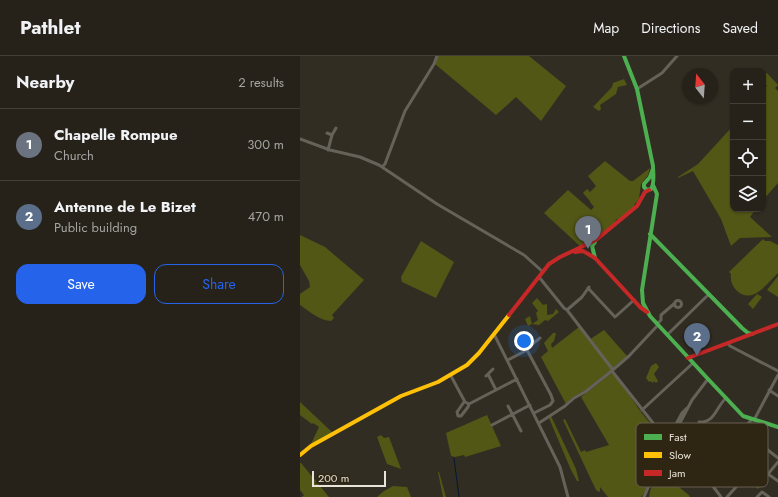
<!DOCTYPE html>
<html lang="en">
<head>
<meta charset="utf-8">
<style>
	:root { --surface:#26221a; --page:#322f27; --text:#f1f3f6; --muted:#a4a4a2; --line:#423f39; --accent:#2563eb }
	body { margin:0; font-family:Jost,sans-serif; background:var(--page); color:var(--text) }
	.controls { position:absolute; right:12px; top:12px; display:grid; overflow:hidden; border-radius:8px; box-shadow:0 1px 3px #0004 }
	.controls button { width:36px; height:36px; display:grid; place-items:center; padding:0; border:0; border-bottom:1px solid var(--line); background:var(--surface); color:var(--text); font:20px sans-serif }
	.compass { position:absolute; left:382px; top:12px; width:36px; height:36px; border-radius:50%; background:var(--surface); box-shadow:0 1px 3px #0004; rotate:343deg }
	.scale { position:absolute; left:12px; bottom:10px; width:74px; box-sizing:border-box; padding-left:4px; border:2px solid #e9e3d8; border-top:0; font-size:11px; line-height:14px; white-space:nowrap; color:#e9e3d8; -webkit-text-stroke:3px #2e2513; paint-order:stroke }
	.you { position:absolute; left:224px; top:285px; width:14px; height:14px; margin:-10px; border:3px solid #fff; border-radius:50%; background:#1a73e8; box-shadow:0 0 0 6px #1a73e833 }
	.badge { display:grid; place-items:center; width:26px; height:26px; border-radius:50%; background:var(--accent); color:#fff; font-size:13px; font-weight:700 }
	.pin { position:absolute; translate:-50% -33px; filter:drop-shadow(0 1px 2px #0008) }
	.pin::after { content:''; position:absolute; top:21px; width:14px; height:12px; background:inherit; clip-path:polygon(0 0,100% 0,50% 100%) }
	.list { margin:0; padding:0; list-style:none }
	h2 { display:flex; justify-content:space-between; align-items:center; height:52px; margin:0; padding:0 16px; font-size:17px }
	h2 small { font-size:13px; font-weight:400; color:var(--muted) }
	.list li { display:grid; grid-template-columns:26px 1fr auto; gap:12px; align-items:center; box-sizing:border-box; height:72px; padding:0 16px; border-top:1px solid var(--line) }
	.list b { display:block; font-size:15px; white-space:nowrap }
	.list p { margin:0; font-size:13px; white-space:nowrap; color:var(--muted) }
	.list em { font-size:13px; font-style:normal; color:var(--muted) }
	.actions { display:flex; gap:8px; padding:12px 16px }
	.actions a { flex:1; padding:9px 0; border:1px solid var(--accent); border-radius:12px; text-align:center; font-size:14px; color:var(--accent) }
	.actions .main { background:var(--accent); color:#fff }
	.icon { flex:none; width:22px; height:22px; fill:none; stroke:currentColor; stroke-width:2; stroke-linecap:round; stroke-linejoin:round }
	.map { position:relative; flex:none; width:478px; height:441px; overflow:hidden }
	header { display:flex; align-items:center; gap:24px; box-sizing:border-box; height:56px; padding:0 20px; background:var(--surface); border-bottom:1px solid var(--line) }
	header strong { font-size:19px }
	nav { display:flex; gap:22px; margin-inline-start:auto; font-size:14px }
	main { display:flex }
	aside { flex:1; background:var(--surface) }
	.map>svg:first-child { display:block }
	.green { fill:#525716 }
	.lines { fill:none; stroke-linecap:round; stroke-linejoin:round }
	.stream { stroke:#041831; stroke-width:1 }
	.street { stroke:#65625a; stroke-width:3 }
	.fast { stroke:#4caf50; stroke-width:4 }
	.slow { stroke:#ffc107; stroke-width:4 }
	.jam { stroke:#c62828; stroke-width:4 }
	.key { fill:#2e2513; stroke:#665e4e; stroke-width:1 }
	.key-label { font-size:11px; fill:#e9e3d8 }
</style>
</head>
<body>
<header>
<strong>Pathlet</strong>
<nav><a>Map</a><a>Directions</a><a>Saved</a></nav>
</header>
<main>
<aside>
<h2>Nearby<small>2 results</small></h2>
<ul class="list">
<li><span class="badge" style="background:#6b7280">1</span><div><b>Chapelle Rompue</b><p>Church</p></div><em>300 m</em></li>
<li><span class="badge" style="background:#5c6f8a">2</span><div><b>Antenne de Le Bizet</b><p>Public building</p></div><em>470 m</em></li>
</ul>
<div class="actions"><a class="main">Save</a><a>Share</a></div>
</aside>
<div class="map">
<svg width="478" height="441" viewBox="0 0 478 441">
	<rect width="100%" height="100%" fill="#322d22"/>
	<path class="green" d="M138,0H229L266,30L241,65L216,41L196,59L135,8Z
		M467,17L478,29L475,32L478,35V127L463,144V33L467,30L463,25V20Z
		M324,23L327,29L318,31L316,38L300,49L301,53L299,55L293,51L312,31L313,27Z
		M433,70V153H456L450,161L472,181L440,182L431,190L421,163L393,115L378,122V121L398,108Z
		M305,105L330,125H333L350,112L348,119L341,128L339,143L334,149L335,151L318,164L316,163L315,167L290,186L281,191L244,157L268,134L291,154L294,151L290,146V145L283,137L287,133L290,136L296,130L288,120Z
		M0,179L25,191L64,224L32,259L34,262L31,265C20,265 9,255 0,249V238L10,231L9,225L0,209Z
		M463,183L465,185H470L478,189V217C467,227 453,249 437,235C432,230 430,224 431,218L429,216Z
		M121,185L154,206L136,242L102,226L101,221Z
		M478,220V241L467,234Z
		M457,238L462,241L453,253L448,248Z
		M237,242L243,249L247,248V258L248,259L253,258L256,253L259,256L248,265L245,264L239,269L232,268L228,270L225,263L230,260L232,268L238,264L236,257L238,255L232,247Z
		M279,271L289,284L304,274L327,300L310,314V315L284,335L273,341L266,348L241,301L248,295L244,287L253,277H256L254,285L251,288L252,292Z
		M356,307L359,311L354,318L358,325L356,327L354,325L353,327L350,325L349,326L346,322L351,310Z
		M313,316L341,356L366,387L344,438L341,441H308L300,431V435L299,436L296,434L263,364L265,363L281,396L285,394L286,396L309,389L281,341Z
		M0,346L33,377L10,390L19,371L13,367L12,368L0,359Z
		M187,359L201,390L165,401L164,399L155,401L151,400L146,377Z
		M251,360L276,413L279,425H277L271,414L249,362Z
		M81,379L84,382L89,381L101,413L87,408L77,381Z
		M0,407H1L29,441H2L4,439L0,434Z
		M359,415L390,440L389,441H349L350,435Z
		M138,416H139L146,441H143Z
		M468,420L458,433L449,425L457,422Z
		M93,430L107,431L111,441H77L84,435Z"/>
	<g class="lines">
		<path class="stream" d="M154,402L159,441
			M358,416L361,409"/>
		<path class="street" d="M337,33L362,17L377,0
			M27,77L32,79L28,94
			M32,79L36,72
			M0,83L30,94L60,101L79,109L137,148L224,199L243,216
			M82,111L85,108L105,55L134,8L137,0
			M239,221L264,252L267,254L313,314
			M288,232L315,261L334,244
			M374.5 248a3.5 3.5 0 1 1 7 0a3.5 3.5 0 1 1-7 0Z
			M267,254L282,241L289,231
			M357,268L361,264V259L375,247
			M194,278L260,411L268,441
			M367,279L408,239
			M427,287L430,290L478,315
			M208,304L227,294
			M312,315L368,386
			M188,318L196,334
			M151,320L165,346L169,348L217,323
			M186,320L193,313
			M408,323L392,344L370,386L404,421L410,424
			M469,334L478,340
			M164,346L157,356L158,360H161L168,351L169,348
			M208,350L221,375
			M342,354L393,307
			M234,357L250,349L253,345L251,339L227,294L231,289L240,282
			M454,364L478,319
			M399,366C415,367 416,351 426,342
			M239,367L265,350L274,342L285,336L308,318L329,300L358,269
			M192,369L230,349
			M375,370L382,357L387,352
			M398,383L423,403
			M464,391L478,402
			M364,407L370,391L373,390
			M468,418L478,406
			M449,422L468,418L478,425
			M344,441L370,381
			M421,441L412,429L410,424L442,375L452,363
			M427,441L437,430L451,419L464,391L466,382L463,384L438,417V423L440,428
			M457,441L462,436L469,441"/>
		<path class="fast" d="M324,0L337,33L353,110C353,117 355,128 351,133L347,134L344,131V128L350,121L353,113
			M353,129L357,138L342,234L343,247L350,260L408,323
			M350,178L442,272L448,277L452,278
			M295,186L292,190L295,202
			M408,323L443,360L478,371"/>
		<path class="slow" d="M0,399L11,390L101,340L138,326L167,309L179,297L209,259"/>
		<path class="jam" d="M275,196L283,195L295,202L340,251L347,256
			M209,259L249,208L260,201L296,184L337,150L345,136L349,134
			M388,302L478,268"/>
	</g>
	<rect x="336" y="367" width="132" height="64" rx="6" class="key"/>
	<rect x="344" y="378" width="18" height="6" fill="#4caf50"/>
	<rect x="344" y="396" width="18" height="6" fill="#ffc107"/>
	<rect x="344" y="414" width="18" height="6" fill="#c62828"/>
	<g class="key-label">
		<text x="369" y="385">Fast</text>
		<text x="369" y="403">Slow</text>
		<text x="369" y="421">Jam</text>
	</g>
</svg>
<div class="controls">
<button>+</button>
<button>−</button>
<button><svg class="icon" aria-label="locate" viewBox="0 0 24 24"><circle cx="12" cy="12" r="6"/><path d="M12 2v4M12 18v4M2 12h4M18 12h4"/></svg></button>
<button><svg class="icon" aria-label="layers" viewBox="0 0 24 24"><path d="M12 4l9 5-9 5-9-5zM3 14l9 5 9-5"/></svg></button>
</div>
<svg class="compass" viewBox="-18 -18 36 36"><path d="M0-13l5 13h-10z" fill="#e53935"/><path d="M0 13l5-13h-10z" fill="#a4a4a2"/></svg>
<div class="scale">200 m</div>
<div class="you"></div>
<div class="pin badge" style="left:288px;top:193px;background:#6b7280">1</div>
<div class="pin badge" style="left:397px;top:300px;background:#5c6f8a">2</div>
</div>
</main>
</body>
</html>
